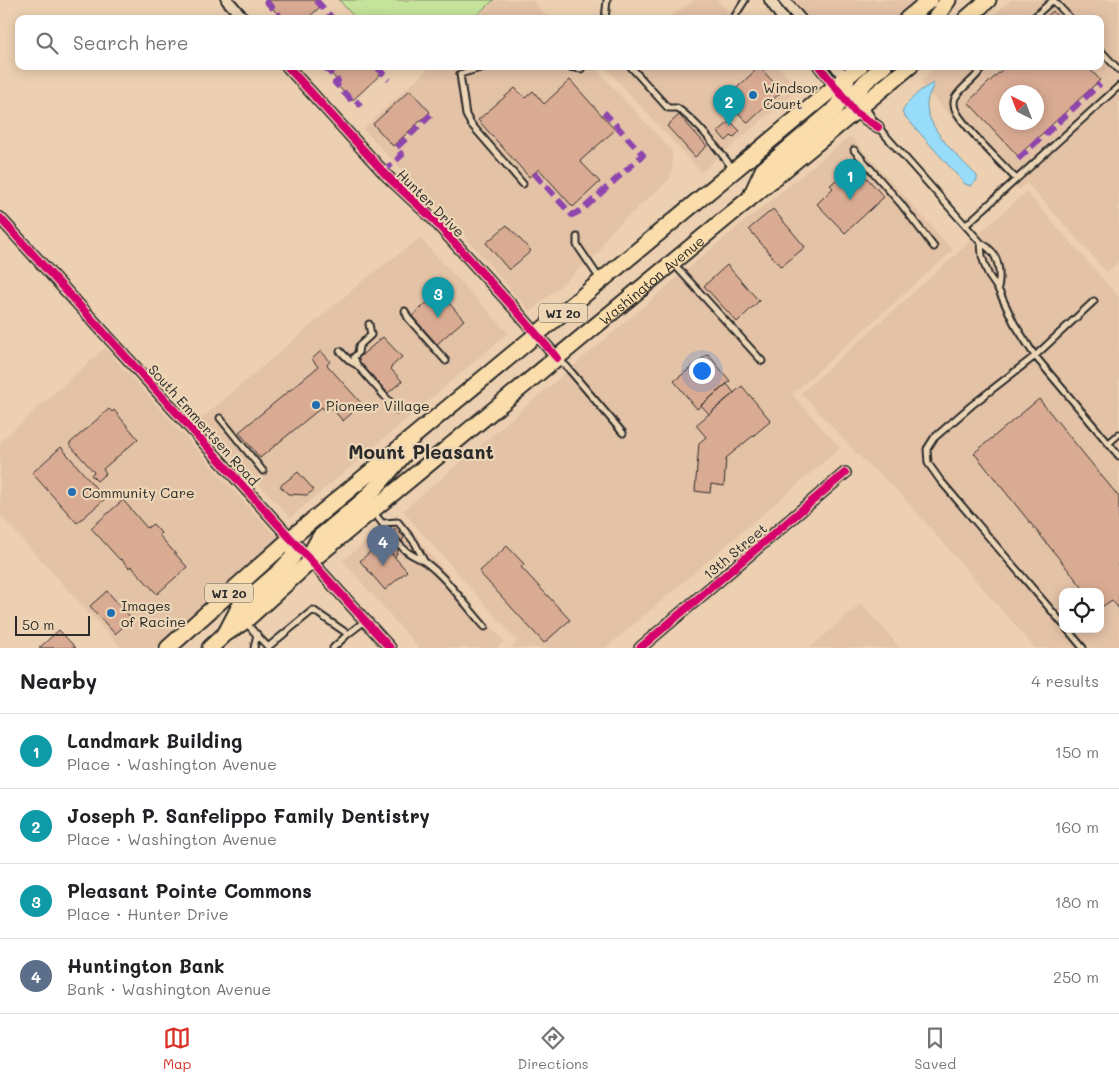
<!DOCTYPE html>
<html lang="en">
<head>
<meta charset="utf-8">
<style>
	:root { --surface:#fff; --page:#f2f2f2; --text:#202124; --muted:#757577; --line:#e0e0e0; --accent:#d93025 }
	body { margin:0; font-family:Mali,sans-serif; background:var(--page); color:var(--text) }
	.controls { position:absolute; right:15px; bottom:15px; display:grid; overflow:hidden; border-radius:10px; box-shadow:0 2px 12px #0003 }
	.controls button { width:45px; height:45px; display:grid; place-items:center; padding:0; border:0; border-bottom:1px solid var(--line); background:var(--surface); color:var(--text); font:25px sans-serif }
	.compass { position:absolute; left:999px; top:85px; width:45px; height:45px; border-radius:50%; background:var(--surface); box-shadow:0 2px 12px #0003; rotate:318deg }
	.scale { position:absolute; left:15px; bottom:12px; width:75px; box-sizing:border-box; padding-left:5px; border:2px solid #2b2b2b; border-top:0; font-size:14px; line-height:18px; white-space:nowrap; color:#2b2b2b; -webkit-text-stroke:4px #edd6b6; paint-order:stroke }
	.you { position:absolute; left:701px; top:370px; width:18px; height:18px; margin:-12px; border:4px solid #fff; border-radius:50%; background:#1a73e8; box-shadow:0 0 0 8px #1a73e833 }
	.badge { display:grid; place-items:center; width:32px; height:32px; border-radius:50%; background:var(--accent); color:#fff; font-size:16px; font-weight:700 }
	.pin { position:absolute; translate:-50% -41px; filter:drop-shadow(0 1px 2px #0008) }
	.pin::after { content:''; position:absolute; top:26px; width:18px; height:15px; background:inherit; clip-path:polygon(0 0,100% 0,50% 100%) }
	.list { margin:0; padding:0; list-style:none }
	h2 { display:flex; justify-content:space-between; align-items:center; height:65px; margin:0; padding:0 20px; font-size:21px }
	h2 small { font-size:16px; font-weight:400; color:var(--muted) }
	.list li { display:grid; grid-template-columns:32px 1fr auto; gap:15px; align-items:center; box-sizing:border-box; height:75px; padding:0 20px; border-top:1px solid var(--line) }
	.list b { display:block; font-size:19px; white-space:nowrap }
	.list p { margin:0; font-size:16px; white-space:nowrap; color:var(--muted) }
	.list em { font-size:16px; font-style:normal; color:var(--muted) }
	.icon { flex:none; width:28px; height:28px; fill:none; stroke:currentColor; stroke-width:2; stroke-linecap:round; stroke-linejoin:round }
	.map { position:relative; flex:none; width:1119px; height:648px; overflow:hidden }
	.search { position:absolute; background:var(--surface); box-shadow:0 2px 12px #0003; left:15px; right:15px; top:15px; height:55px; display:flex; align-items:center; gap:12px; box-sizing:border-box; padding:0 18px; border-radius:10px; color:var(--muted); font-size:19px }
	.sheet { height:365px; background:var(--surface) }
	nav { display:flex; justify-content:space-around; align-items:center; box-sizing:border-box; height:70px; border-top:1px solid var(--line); background:var(--surface); font-size:14px; color:var(--muted) }
	nav a { display:grid; justify-items:center; gap:2px }
	nav .on { color:var(--accent) }
	.map>svg:first-child { display:block }
	.built { fill:#e3c2a6; fill-rule:evenodd }
	.green { fill:#c5e39a; stroke:#788762 }
	.water { fill:#97dcf9; stroke:#6c95a7 }
	.building { fill:#daab93; stroke:#2b2b2b; fill-rule:evenodd }
	.lines { fill:none; stroke-linecap:round; stroke-linejoin:round }
	.service-casing { stroke:#2b2b2b; stroke-width:9 }
	.minor-casing { stroke:#2b2b2b; stroke-width:14 }
	.primary-casing { stroke:#2b2b2b; stroke-width:19 }
	.service { stroke:#edd6b6; stroke-width:5 }
	.minor { stroke:#edd6b6; stroke-width:10 }
	.primary { stroke:#faddab; stroke-width:15 }
	.quiet { stroke:#8e44ad; stroke-width:6; stroke-dasharray:12 6; stroke-linecap:butt }
	.cycleway-casing { stroke:#edd6b6; stroke-width:11 }
	.cycleway { stroke:#d6006c; stroke-width:8 }
	.poi-dot { fill:#1f6fb2; stroke:#edd6b6; stroke-width:2 }
	.labels { text-anchor:middle; dominant-baseline:central; stroke-width:4.5; stroke-linejoin:round; paint-order:stroke }
	.shield { fill:#edd6b6; stroke:#655e55; stroke-width:1 }
	.shield-label { font-size:12px; font-weight:bold; fill:#2b2b2b }
	.poi-label { font-size:14px; fill:#2b2b2b; stroke:#edd6b6; text-anchor:start }
	.street-label { font-size:14px; fill:#2b2b2b; stroke:#edd6b6 }
	.district-label { font-size:19px; font-weight:bold; fill:#2b2b2b; stroke:#edd6b6 }
</style>
</head>
<body>
<div class="map">
<svg width="1119" height="648" viewBox="0 0 1119 648">
	<rect width="100%" height="100%" fill="#edd0b1"/>
	<filter id="ink" filterUnits="userSpaceOnUse"><feTurbulence type="fractalNoise" baseFrequency=".02" numOctaves="2"/><feDisplacementMap in="SourceGraphic" scale="10" xChannelSelector="R" yChannelSelector="G"/><feConvolveMatrix kernelMatrix="1 2 1 2 8 2 1 2 1" color-interpolation-filters="sRGB"/></filter>
	<g filter="url(#ink)">
		<path class="built" d="M496,0H532L549,19H475Z
			M695,0H717L735,19H666Z
			M784,0H920L897,19H800Z
			M1011,0H1119V261L1107,272L1027,183L1019,190L921,84L923,78L936,66H1100V19H989ZM1006,92H1036V122H1006Z
			M431,66H593L672,151V169L669,180L607,235L600,251L530,312L466,238L363,129Z
			M604,66H778L799,89L701,172Z
			M850,136L953,250L792,394L840,448L606,648H511L517,641L403,511L711,249Z
			M1026,192L1119,297V648H1035L895,488L862,459L801,393ZM1063,592H1100V629H1063Z
			M420,238L508,333L290,518L200,420L365,279Z
			M105,348L273,534L291,538L168,648H121L0,515V442Z
			M397,514L504,642L497,648H419L343,561Z
			M861,603L900,648H810Z"/>
		<path class="green" d="M339,0H494L472,19H356Z"/>
		<path class="water" d="M934,83C932,89 928,96 927,102C925,128 960,158 977,176V180L971,186L965,184L902,113C907,101 921,88 934,83Z"/>
		<path class="building" d="M265,0H316L321,6L307,19H282Z
			M1053,11L1059,19H1044Z
			M324,66H376L382,73L352,101L335,83L338,81Z
			M1006,66H1087L1100,80L1018,156L968,102ZM1006,92H1036V122H1006Z
			M759,67L782,91L748,123L725,99Z
			M570,80L615,130L580,161L600,182L573,207L539,169L529,177L478,120L515,88L525,98L533,91L544,104Z
			M410,90L430,112L393,146L373,124Z
			M679,115L707,146L695,157L667,126Z
			M730,121L740,131L733,138L731,136L726,141L718,132Z
			M857,167L884,197L845,233L817,204L833,188L830,185L840,177L843,180Z
			M773,209L805,247L781,267L749,229Z
			M507,225L531,251L509,270L486,243Z
			M727,265L759,301L737,322L704,286Z
			M439,292L464,320L437,344L412,316Z
			M383,337L402,357L390,368L402,381L388,393L357,359Z
			M321,351L330,361L327,365L362,404L343,421L330,406L325,411L322,407L260,458L239,432L318,367L312,359Z
			M708,354L730,381L697,409L674,381Z
			M727,384L734,393L709,414L701,405Z
			M742,386L771,421L726,458L724,486L711,484L710,493L695,491L699,443L706,437L696,425Z
			M1039,399L1119,497V609L1112,600L1100,608V592H1086L974,453Z
			M109,409L112,412L114,410L138,439L103,469L106,473L97,481L91,475L94,472L69,444Z
			M61,447L105,499L77,523L32,473Z
			M298,472L314,490L307,495L288,494L280,486Z
			M123,500L147,528L153,524L161,533L159,535L187,567L157,594L131,566L129,568L121,559L120,560L91,528Z
			M395,528L404,537L395,557L385,546Z
			M381,542L407,571L385,590L360,561Z
			M507,546L524,564L521,567L570,620L544,643L479,572Z
			M107,591L132,619L115,634L90,606Z
			M59,630L76,648H39Z"/>
		<g class="lines">
			<defs>
				<path id="service" d="M1053,0L1071,19
					M605,19L607,0
					M733,19L745,0
					M1032,19L1053,0
					M1100,50L1119,70
					M487,66L460,74L466,115L471,124L523,184
					M564,66L581,69L583,66
					M630,66L668,108H677C699,123 717,148 733,169
					M983,66C977,79 962,86 955,98C953,103 954,108 957,113C971,135 998,159 1016,179
					M864,105L878,127L981,243C999,252 1001,271 998,289
					M854,150L901,204L934,247
					M966,225L1119,86
					M577,237V245L600,279
					M981,243L982,256L985,266L989,276L998,289L1014,323L1035,356L1119,456
					M673,263L762,361
					M405,311L408,318L446,361
					M369,324L371,335L359,346L358,353L354,357L357,365L397,410
					M340,351L350,361L357,365
					M559,360L567,367L623,433
					M220,418L263,471
					M1109,443L1119,434
					M373,512C384,524 392,539 405,550C410,555 418,557 425,562C447,578 466,606 485,627
					M383,523L398,522L415,543L424,561
					M247,623C253,632 261,639 268,647L313,610L348,634L365,621
					M1063,624L940,480L928,463L927,449L934,438L972,405L1035,356L1094,301
					M1067,629L1083,648
					M254,648L257,634
					M333,648L348,634"/>
				<path id="minor" d="M227,0L244,19
					M770,0L783,19
					M784,0L800,19
					M287,66L387,176L432,218L513,307L557,358
					M819,66L839,91
					M836,66L860,100
					M852,108L855,112L878,127
					M0,218L390,648
					M640,648L845,473"/>
				<g id="primary">
					<path d="M907,19L930,0"/>
					<path d="M935,19L948,0"/>
					<path d="M966,19L988,0"/>
					<path d="M855,112C857,84 863,84 884,66"/>
					<path d="M751,196L763,170L835,109L843,97L844,78"/>
					<path d="M311,561V553L320,537L364,500L378,485L406,452"/>
					<path d="M227,631L240,606L279,572L292,558L294,553L291,538"/>
					<path d="M168,648L291,538L860,66"/>
					<path id="s1" d="M210,648L225,634L245,621L311,561L910,66"/>
				</g>
			</defs>
			<use href="#service" class="service-casing"/>
			<use href="#minor" class="minor-casing"/>
			<use href="#primary" class="primary-casing"/>
			<use href="#service" class="service"/>
			<use href="#minor" class="minor"/>
			<use href="#primary" class="primary"/>
			<path class="quiet" d="M265,0L279,15L276,19
				M316,0L333,19
				M324,66L338,81L335,83L352,101L354,99L361,106
				M376,66L389,80
				M1018,159L1100,84
				M383,172L402,155L396,148L431,115
				M534,173L572,215L582,210L643,155L604,112"/>
			<defs>
				<path id="cycleway" d="M287,66L387,176L432,218L513,307L557,358
					M819,66L855,112L878,127
					M0,218L390,648
					M640,648L845,473"/>
			</defs>
			<use href="#cycleway" class="cycleway-casing"/>
			<use href="#cycleway" class="cycleway"/>
		</g>
	</g>
	<g class="poi-dot">
		<circle cx="753" cy="95" r="5"/>
		<circle cx="316" cy="405" r="5"/>
		<circle cx="72" cy="492" r="5"/>
		<circle cx="111" cy="613" r="5"/>
	</g>
	<g class="labels">
		<g class="shield">
			<rect x="539" y="303.5" width="48" height="19" rx="4"/>
			<rect x="205" y="583.5" width="48" height="19" rx="4"/>
		</g>
		<g class="shield-label">
			<text x="563" y="313">WI 20</text>
			<text x="229" y="593">WI 20</text>
		</g>
		<g class="poi-label">
			<text x="763" y="87">Windsor<tspan x="763" dy="16">Court</tspan></text>
			<text x="326" y="405">Pioneer Village</text>
			<text x="82" y="492">Community Care</text>
			<text x="121" y="605">Images<tspan x="121" dy="16">of Racine</tspan></text>
		</g>
		<g class="street-label">
			<text transform="translate(431 203) rotate(45)">Hunter Drive</text>
			<text stroke="none"><textPath href="#s1" startOffset="575">Washington Avenue</textPath></text>
			<text transform="translate(204 425) rotate(48)">South Emmertsen Road</text>
			<text transform="translate(735 551) rotate(-40)">13th Street</text>
		</g>
		<g class="district-label">
			<text x="421" y="451">Mount Pleasant</text>
		</g>
	</g>
</svg>
<div class="controls">
<button><svg class="icon" aria-label="locate" viewBox="0 0 24 24"><circle cx="12" cy="12" r="6"/><path d="M12 2v4M12 18v4M2 12h4M18 12h4"/></svg></button>
</div>
<svg class="compass" viewBox="-18 -18 36 36"><path d="M0-13l5 13h-10z" fill="#e53935"/><path d="M0 13l5-13h-10z" fill="#757577"/></svg>
<div class="scale">50 m</div>
<div class="you"></div>
<div class="pin badge" style="left:850px;top:200px;background:#0f9aa8">1</div>
<div class="pin badge" style="left:729px;top:126px;background:#0f9aa8">2</div>
<div class="pin badge" style="left:438px;top:318px;background:#0f9aa8">3</div>
<div class="pin badge" style="left:383px;top:566px;background:#5c6f8a">4</div>
<div class="search"><svg class="icon" aria-label="search" viewBox="0 0 24 24"><circle cx="10" cy="10" r="6"/><path d="M15 15l6 6"/></svg>Search here</div>
</div>
<section class="sheet">
<h2>Nearby<small>4 results</small></h2>
<ul class="list">
<li><span class="badge" style="background:#0f9aa8">1</span><div><b>Landmark Building</b><p>Place · Washington Avenue</p></div><em>150 m</em></li>
<li><span class="badge" style="background:#0f9aa8">2</span><div><b>Joseph P. Sanfelippo Family Dentistry</b><p>Place · Washington Avenue</p></div><em>160 m</em></li>
<li><span class="badge" style="background:#0f9aa8">3</span><div><b>Pleasant Pointe Commons</b><p>Place · Hunter Drive</p></div><em>180 m</em></li>
<li><span class="badge" style="background:#5c6f8a">4</span><div><b>Huntington Bank</b><p>Bank · Washington Avenue</p></div><em>250 m</em></li>
</ul>
</section>
<nav>
<a class="on"><svg class="icon" aria-label="map" viewBox="0 0 24 24"><path d="M3 6l6-2 6 2 6-2v14l-6 2-6-2-6 2zM9 4v14M15 6v14"/></svg>Map</a>
<a><svg class="icon" aria-label="directions" viewBox="0 0 24 24"><path d="M12 3l9 9-9 9-9-9zM9 14v-3h6M13 9l2 2-2 2"/></svg>Directions</a>
<a><svg class="icon" aria-label="saved" viewBox="0 0 24 24"><path d="M7 4h10v16l-5-4-5 4z"/></svg>Saved</a>
</nav>
</body>
</html>
